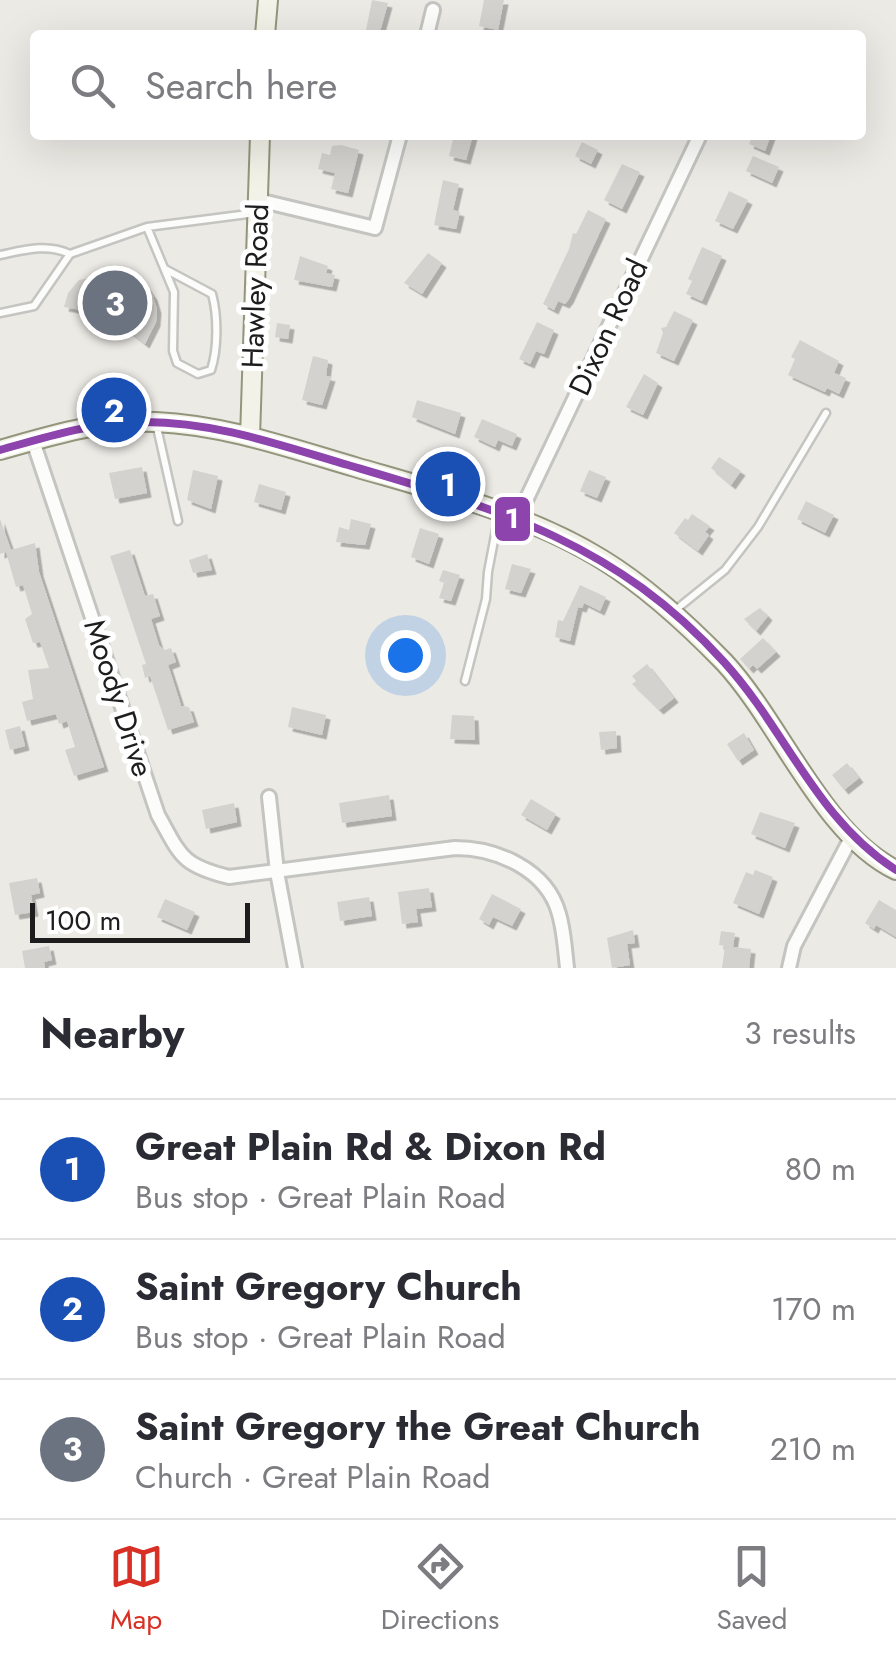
<!DOCTYPE html>
<html lang="en">
<head>
<meta charset="utf-8">
<style>
	:root { --surface:#fff; --page:#f2f2f3; --text:#2b2b33; --muted:#7c7c81; --line:#e1e1e2; --accent:#d93025 }
	body { margin:0; font-family:Jost,sans-serif; background:var(--page); color:var(--text) }
	.scale { position:absolute; left:30px; bottom:25px; width:220px; box-sizing:border-box; padding-left:10px; border:5px solid #1d1d1d; border-top:0; font-size:28px; line-height:35px; white-space:nowrap; color:#1d1d1d; -webkit-text-stroke:8px #fff; paint-order:stroke }
	.you { position:absolute; left:405px; top:655px; width:35px; height:35px; margin:-25px; border:8px solid #fff; border-radius:50%; background:#1a73e8; box-shadow:0 0 0 15px #1a73e833 }
	.badge { display:grid; place-items:center; width:65px; height:65px; border-radius:50%; background:var(--accent); color:#fff; font-size:32px; font-weight:700 }
	.pin { position:absolute; translate:-50% -50%; border:5px solid #fff; box-shadow:0 2px 10px #0006 }
	.list { margin:0; padding:0; list-style:none }
	h2 { display:flex; justify-content:space-between; align-items:center; height:130px; margin:0; padding:0 40px; font-size:42px }
	h2 small { font-size:32px; font-weight:400; color:var(--muted) }
	.list li { display:grid; grid-template-columns:65px 1fr auto; gap:30px; align-items:center; box-sizing:border-box; height:140px; padding:0 40px; border-top:2px solid var(--line) }
	.list b { display:block; font-size:38px; white-space:nowrap }
	.list p { margin:0; font-size:32px; white-space:nowrap; color:var(--muted) }
	.list em { font-size:32px; font-style:normal; color:var(--muted) }
	.icon { flex:none; width:55px; height:55px; fill:none; stroke:currentColor; stroke-width:2; stroke-linecap:round; stroke-linejoin:round }
	.map { position:relative; flex:none; width:896px; height:968px; overflow:hidden }
	.search { position:absolute; background:var(--surface); box-shadow:0 10px 40px #0002; left:30px; right:30px; top:30px; height:110px; display:flex; align-items:center; gap:25px; box-sizing:border-box; padding:0 35px; border-radius:10px; color:var(--muted); font-size:38px }
	.sheet { height:550px; background:var(--surface) }
	nav { display:flex; justify-content:space-around; align-items:center; box-sizing:border-box; height:140px; border-top:2px solid var(--line); background:var(--surface); font-size:28px; color:var(--muted) }
	nav a { display:grid; justify-items:center; gap:5px }
	nav .on { color:var(--accent) }
	.map>svg:first-child { display:block }
	.building { fill:#d4d2ce; filter:url(#shadow) }
	.lines { fill:none; stroke-linecap:round; stroke-linejoin:round }
	.lane-casing { stroke:#c4c4c1; stroke-width:11 }
	.street-casing { stroke:#c4c4c1; stroke-width:18 }
	.secondary-casing { stroke:#93967c; stroke-width:22 }
	.lane { stroke:#fcfcfb; stroke-width:6 }
	.street { stroke:#fcfcfb; stroke-width:12 }
	.secondary { stroke:#f2f2e9; stroke-width:18 }
	.bus-1-casing { stroke:#fff; stroke-width:15 }
	.bus-1 { stroke:#8e44ad; stroke-width:8 }
	.labels { text-anchor:middle; dominant-baseline:central; stroke-width:10; stroke-linejoin:round; paint-order:stroke }
	.street-label { font-size:30px; fill:#1d1d1d; stroke:#fff }
	.line-badge { stroke:#fff; stroke-width:4 }
	.badge-label { font-size:28px; text-anchor:middle; font-weight:bold; fill:#fff }
</style>
</head>
<body>
<div class="map">
<svg width="896" height="968" viewBox="0 0 896 968">
	<defs>
		<filter id="shadow"><feDropShadow dx="4.5" dy="4.5" stdDeviation="0" flood-color="#0004"/></filter>
	</defs>
	<rect width="100%" height="100%" fill="#eceae5"/>
	<path class="building" d="M372,0L388,3L379,35H365Z
		M484,0H504L498,30L479,26Z
		M454,135H473L466,160L449,156Z
		M753,135H771L765,151L749,144Z
		M582,142L598,150L591,164L575,156Z
		M341,145L359,150L348,193L331,189L335,173L318,169L322,153L330,155L332,146Z
		M753,156L779,167L772,183L746,171Z
		M622,164L640,172L622,209L604,200Z
		M443,180L459,184L453,210L460,212L456,229L434,225Z
		M729,191L748,200L733,229L715,221Z
		M588,210L606,219L569,299L565,304L558,301L554,310L543,304L569,249L573,233L576,234Z
		M702,247L722,256L702,301L686,294L692,281L688,279Z
		M428,253L442,263L422,294L404,283Z
		M300,256L328,266L326,273L335,275L332,287L294,280Z
		M117,267L142,280L153,296L157,309L156,322L145,344L116,321H96L91,312L64,307L68,293L79,280L116,273Z
		M674,311L693,320L674,361L656,353L663,333L661,328L666,327Z
		M537,322L554,330L544,354L536,351L530,364L519,359Z
		M277,323L290,325L288,339L275,337Z
		M800,340L839,361L834,373L846,378L839,394L827,388L825,392L788,375L795,359L791,357Z
		M313,356L328,360L326,376L331,377L322,405L302,400Z
		M644,374L658,383L643,415L626,407Z
		M417,400L461,413L455,434L412,417Z
		M482,419L517,434L512,446L498,440L495,447L474,437Z
		M719,457L741,471L731,485L711,468Z
		M142,467L147,493L115,499L109,473Z
		M193,470L218,476L211,509L187,500Z
		M589,470L606,477L597,498L580,491Z
		M259,484L286,492L281,510L254,502Z
		M806,501L834,515L825,533L797,519Z
		M692,514L710,526L705,532L709,535L698,551L674,533L685,518L688,520Z
		M0,519L11,550L35,543L39,572L104,767L74,776L65,750L75,747L67,721L59,724L56,714L27,721L22,702L33,699L28,670L49,668L40,642L33,643L25,619L32,614L23,585L16,587L6,552L0,554Z
		M351,519L371,524L365,545L336,542L339,527L349,530Z
		M420,528L439,534L429,564L411,557Z
		M130,550L145,596L153,594L160,616L151,619L159,645L164,650L171,648L176,662L168,665L178,696L181,706L189,707L194,722L168,730L150,676L145,678L142,665L146,664L110,556Z
		M207,554L212,570L193,573L189,560Z
		M512,564L531,569L521,593L505,589Z
		M443,570L460,575L451,601L439,598L444,583L439,581Z
		M580,585L606,597L600,611L584,603L582,608L578,607L570,641L555,637L558,620L563,621Z
		M760,608L768,616L756,631L744,619Z
		M763,638L776,652L757,669L753,665L749,669L740,659Z
		M647,664L674,698L659,710L632,684L636,681L632,676Z
		M292,707L326,715L322,735L288,727Z
		M452,715L474,716L475,740L450,739Z
		M20,726L25,746L10,750L5,730Z
		M616,731L617,748L601,750L599,732Z
		M744,733L754,750L738,761L727,744Z
		M847,763L859,778L844,790L832,775Z
		M389,795L392,816L342,823L339,803Z
		M531,799L556,814L547,830L521,815Z
		M234,803L237,822L206,829L202,810Z
		M760,812L795,823L785,848L751,834Z
		M755,870L773,877L759,914L733,903L746,872L753,875Z
		M37,878L40,893L31,895L34,912L15,915L9,883Z
		M429,888L432,907L416,909L418,922L402,924L398,892Z
		M492,894L521,909L512,926L493,917L489,925L479,919Z
		M369,897L372,916L340,921L337,902Z
		M165,899L195,912L187,930L157,917Z
		M879,900L896,910V937L876,925L874,929L865,923Z
		M633,930L635,943L627,944L630,965L612,968L607,938Z
		M721,931L735,933L733,947L719,945Z
		M49,946L52,960L44,962L45,968H25L22,951Z
		M725,946L751,949L749,968H722Z"/>
	<g class="lines">
		<defs>
			<path id="lane" d="M147,227L174,292L173,351L177,363L198,374L211,370C218,349 218,316 212,294L165,269
				M0,255C24,250 47,243 70,254L147,227L256,213
				M0,313L34,306L70,254
				M156,423L178,521
				M673,612L725,570L758,527L826,413
				M465,681L486,599L488,572L499,514"/>
			<path id="street" d="M427,35L433,10
				M258,200L375,228L400,135
				M33,441L158,815C181,856 181,865 229,877L455,848C496,848 547,869 559,914C564,931 565,950 567,968
				M517,519L700,135
				M269,797L277,872L295,968
				M789,968L794,946L851,838"/>
			<path id="secondary" d="M265,35L268,0
				M250,437L260,135
				M0,450C49,436 104,419 156,422C224,425 290,448 355,467C437,491 529,514 603,560C647,587 688,625 724,662C780,722 823,835 896,870"/>
		</defs>
		<use href="#lane" class="lane-casing"/>
		<use href="#street" class="street-casing"/>
		<use href="#secondary" class="secondary-casing"/>
		<use href="#lane" class="lane"/>
		<use href="#street" class="street"/>
		<use href="#secondary" class="secondary"/>
		<defs>
			<path id="bus-1" d="M0,450C46,437 93,422 141,422C212,421 280,445 348,465C497,509 614,541 724,662C786,730 816,819 896,870"/>
		</defs>
		<use href="#bus-1" class="bus-1-casing"/>
		<use href="#bus-1" class="bus-1"/>
	</g>
	<g class="labels">
		<g class="street-label">
			<text transform="translate(255 286) rotate(-88)">Hawley Road</text>
			<text transform="translate(608 327) rotate(-65)">Dixon Road</text>
			<text transform="translate(119 698) rotate(72)">Moody Drive</text>
		</g>
	</g>
	<rect class="line-badge" x="493" y="495" width="39" height="48" rx="10" fill="#8e44ad"/>
	<g class="badge-label">
		<text x="512" y="528">1</text>
	</g>
</svg>
<div class="scale">100 m</div>
<div class="you"></div>
<div class="pin badge" style="left:448px;top:484px;background:#1a4fb4">1</div>
<div class="pin badge" style="left:114px;top:410px;background:#1a4fb4">2</div>
<div class="pin badge" style="left:115px;top:303px;background:#6b7280">3</div>
<div class="search"><svg class="icon" aria-label="search" viewBox="0 0 24 24"><circle cx="10" cy="10" r="6"/><path d="M15 15l6 6"/></svg>Search here</div>
</div>
<section class="sheet">
<h2>Nearby<small>3 results</small></h2>
<ul class="list">
<li><span class="badge" style="background:#1a4fb4">1</span><div><b>Great Plain Rd &amp; Dixon Rd</b><p>Bus stop · Great Plain Road</p></div><em>80 m</em></li>
<li><span class="badge" style="background:#1a4fb4">2</span><div><b>Saint Gregory Church</b><p>Bus stop · Great Plain Road</p></div><em>170 m</em></li>
<li><span class="badge" style="background:#6b7280">3</span><div><b>Saint Gregory the Great Church</b><p>Church · Great Plain Road</p></div><em>210 m</em></li>
</ul>
</section>
<nav>
<a class="on"><svg class="icon" aria-label="map" viewBox="0 0 24 24"><path d="M3 6l6-2 6 2 6-2v14l-6 2-6-2-6 2zM9 4v14M15 6v14"/></svg>Map</a>
<a><svg class="icon" aria-label="directions" viewBox="0 0 24 24"><path d="M12 3l9 9-9 9-9-9zM9 14v-3h6M13 9l2 2-2 2"/></svg>Directions</a>
<a><svg class="icon" aria-label="saved" viewBox="0 0 24 24"><path d="M7 4h10v16l-5-4-5 4z"/></svg>Saved</a>
</nav>
</body>
</html>
